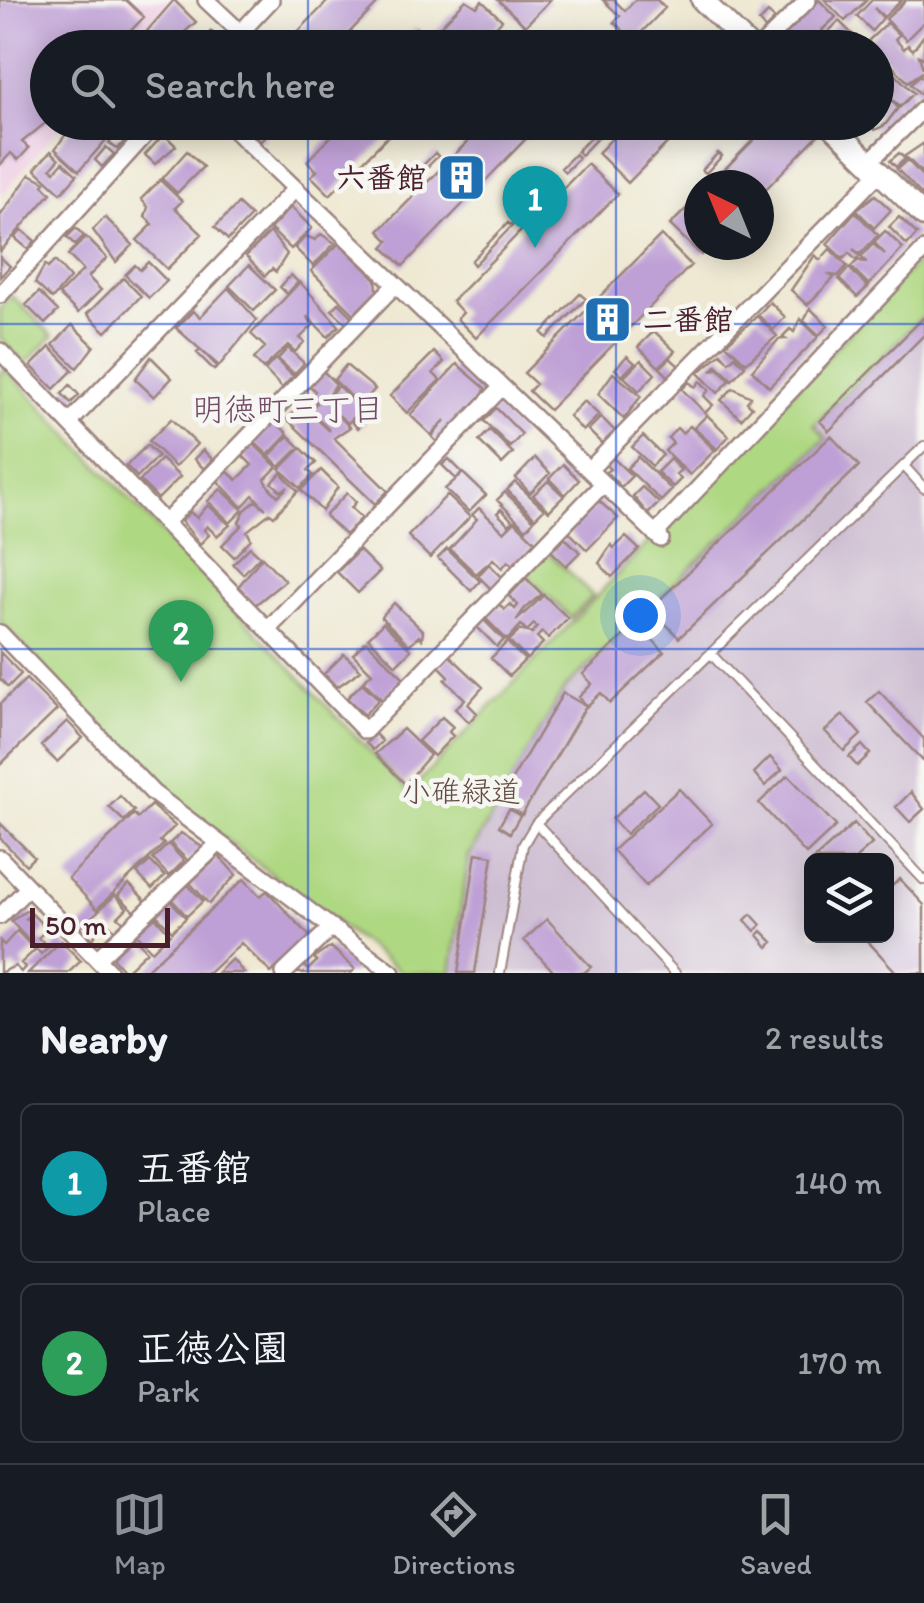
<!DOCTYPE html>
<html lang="en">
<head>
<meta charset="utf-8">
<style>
	:root { --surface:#171b24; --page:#242831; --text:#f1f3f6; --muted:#9ea1a6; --line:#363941; --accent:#8c9099 }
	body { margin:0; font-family:Itim,"Klee One",sans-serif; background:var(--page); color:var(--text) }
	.controls { position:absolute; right:30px; bottom:30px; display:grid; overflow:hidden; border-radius:15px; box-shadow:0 5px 25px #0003 }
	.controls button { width:90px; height:90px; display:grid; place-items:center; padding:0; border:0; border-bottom:2px solid var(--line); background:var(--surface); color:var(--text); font:50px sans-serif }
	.compass { position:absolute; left:684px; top:170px; width:90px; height:90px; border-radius:50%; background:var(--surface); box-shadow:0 5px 25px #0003; rotate:317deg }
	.scale { position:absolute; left:30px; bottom:25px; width:140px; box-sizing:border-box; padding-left:10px; border:5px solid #4a1f2b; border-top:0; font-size:28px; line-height:35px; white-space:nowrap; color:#4a1f2b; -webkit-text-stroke:8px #f6f6f2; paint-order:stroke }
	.you { position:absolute; left:640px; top:615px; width:35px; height:35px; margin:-25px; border:8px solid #fff; border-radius:50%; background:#1a73e8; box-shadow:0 0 0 15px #1a73e833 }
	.badge { display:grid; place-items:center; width:65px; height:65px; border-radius:50%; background:var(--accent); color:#fff; font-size:32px; font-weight:700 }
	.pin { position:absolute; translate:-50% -82px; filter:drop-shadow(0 2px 5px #0008) }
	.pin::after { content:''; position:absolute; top:52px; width:35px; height:30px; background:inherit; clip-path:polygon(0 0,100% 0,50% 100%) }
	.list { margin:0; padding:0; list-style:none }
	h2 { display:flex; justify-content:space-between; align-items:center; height:130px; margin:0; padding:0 40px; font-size:42px }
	h2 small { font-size:32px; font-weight:400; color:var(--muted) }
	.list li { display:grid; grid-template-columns:65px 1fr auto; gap:30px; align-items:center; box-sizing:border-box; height:160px; margin:0 20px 20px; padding:0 20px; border:2px solid var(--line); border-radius:15px }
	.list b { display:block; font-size:38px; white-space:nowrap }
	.list p { margin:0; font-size:32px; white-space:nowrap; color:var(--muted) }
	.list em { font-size:32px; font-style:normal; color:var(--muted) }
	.icon { flex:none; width:55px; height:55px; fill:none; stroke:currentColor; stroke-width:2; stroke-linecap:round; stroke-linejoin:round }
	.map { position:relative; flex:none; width:924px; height:973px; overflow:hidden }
	.search { position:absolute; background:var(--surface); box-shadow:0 5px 25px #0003; left:30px; right:30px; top:30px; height:110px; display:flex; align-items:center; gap:25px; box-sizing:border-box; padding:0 35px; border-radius:55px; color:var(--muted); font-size:38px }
	.sheet { height:490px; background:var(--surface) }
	nav { display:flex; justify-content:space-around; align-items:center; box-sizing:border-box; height:140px; border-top:2px solid var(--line); background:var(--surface); font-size:28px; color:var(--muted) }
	nav a { display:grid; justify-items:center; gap:5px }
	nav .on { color:var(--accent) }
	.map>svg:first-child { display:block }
	.built { fill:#f0d0e5 }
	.industrial { fill:#cebed2; fill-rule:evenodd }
	.green { fill:#afd882; stroke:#7c7c56; stroke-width:2.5 }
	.building { fill:#bfa0d6 }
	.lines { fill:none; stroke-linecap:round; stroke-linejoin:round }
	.service-casing { stroke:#9c847f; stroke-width:12 }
	.minor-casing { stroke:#9c847f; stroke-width:20 }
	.tertiary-casing { stroke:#9c847f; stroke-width:25 }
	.service { stroke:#fff; stroke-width:8 }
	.minor { stroke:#fff; stroke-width:15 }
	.tertiary { stroke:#fff; stroke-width:20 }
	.grid { fill:none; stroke:#1d4ed8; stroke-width:2.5; stroke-opacity:0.55 }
	.labels { text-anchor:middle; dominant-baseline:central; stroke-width:9; stroke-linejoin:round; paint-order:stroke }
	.poi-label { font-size:30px; font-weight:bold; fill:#4a1f2b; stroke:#f6f6f2; text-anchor:end }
	.park-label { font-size:30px; fill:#634d41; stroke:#f6f6f2 }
	.neighbourhood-label { font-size:32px; fill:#734c67; stroke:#f6f6f2 }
</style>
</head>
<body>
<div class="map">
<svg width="924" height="973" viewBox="0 0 924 973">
	<rect width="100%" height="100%" fill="#f6f6f2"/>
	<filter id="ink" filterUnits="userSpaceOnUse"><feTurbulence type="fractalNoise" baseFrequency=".01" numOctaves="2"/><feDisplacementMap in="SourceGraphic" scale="20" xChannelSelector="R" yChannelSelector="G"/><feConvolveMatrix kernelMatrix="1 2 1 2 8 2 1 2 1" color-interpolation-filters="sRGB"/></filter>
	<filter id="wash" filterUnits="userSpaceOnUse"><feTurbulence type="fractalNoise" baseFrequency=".0048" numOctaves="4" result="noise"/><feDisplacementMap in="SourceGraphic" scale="40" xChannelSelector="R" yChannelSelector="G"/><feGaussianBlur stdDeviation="2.25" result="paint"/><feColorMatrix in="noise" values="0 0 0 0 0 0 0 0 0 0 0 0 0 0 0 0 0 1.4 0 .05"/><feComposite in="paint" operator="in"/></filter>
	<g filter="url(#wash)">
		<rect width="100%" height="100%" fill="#efe9d3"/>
		<path class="built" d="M0,0H169L129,47L48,48V122L64,123L0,197Z"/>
		<path class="industrial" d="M924,315V973H451L469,856L564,689L825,439L814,425ZM812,861H886V936H812Z"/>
		<path class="green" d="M924,255V315L814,425L826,438L564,689L469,856L451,973H403L161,791L0,621V373L5,368L409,792Z
			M12,296L53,336L25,364L0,338V309Z
			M548,552L593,596L571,618L526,574Z"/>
		<g id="blocks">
			<path class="building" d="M0,0H126L144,17L114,48H48V121L22,142L29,148L18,160L11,153L0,165Z
				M174,0L196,22L167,48L147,31Z
				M329,0H381L334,48H282Z
				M466,0L477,7L482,1L502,20L475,48H419Z
				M498,0H550L525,26Z
				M603,0H614L625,11L635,0H657L665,8L633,41L614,22L620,16Z
				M819,0L836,17L822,30L824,33L809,48H778L783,43L779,39Z
				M825,0H867L845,21Z
				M872,0H902L884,17L874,8L883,18L872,31L857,16Z
				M906,0H924V22L906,40L886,19Z
				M768,13L775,19L765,29L759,22Z
				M839,21L853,35L843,45L837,38L831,45L827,41L812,48Z
				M887,23L899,35L895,39L904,49L908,45L913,50L924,35V58L919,56L924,71L908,82L868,41Z
				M416,28L420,32L404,48H397Z
				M211,31L219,39L211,48H196Z
				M890,69L914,93L900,107L890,98L898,108L885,125L875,130L869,122H876V82Z
				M920,75L924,79L921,95L911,84Z
				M75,122H105L112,133L79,171L55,149Z
				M243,122H250L265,137L261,141Z
				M345,122H402L330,195L311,176L317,171L307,161Z
				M487,122H542L403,266L383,247L389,241L379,231Z
				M628,122H688L628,183L598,153Z
				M771,122H806L818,135L759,196V185H709Z
				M601,127L605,130L581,155L577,151Z
				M164,134L176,146L155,164L145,155Z
				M116,135L124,142L117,149L109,143Z
				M924,143V175L905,156Z
				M106,147L114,154L102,167L95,160Z
				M51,151L59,159L51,168L55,171L63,162L77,175L61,193L35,169Z
				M187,151L203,167L177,193L162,179Z
				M435,153L438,156L406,189L403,186Z
				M718,153L722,156L706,173L702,170Z
				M899,153L905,159L896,167L890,161Z
				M575,154L579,158L565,172L561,168Z
				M907,160L924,178V197L897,169Z
				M587,164L618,194L476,338L457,319L463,313L452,301Z
				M30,174L45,182L43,185L51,193L0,252V216Z
				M160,180L182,201L175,208L202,234L167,269L137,240L153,224L145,217L148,207L141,199Z
				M875,195L891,210L874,228L856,210Z
				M699,196V245H711L701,255L670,225Z
				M238,204L251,216L228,240L215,227Z
				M291,207L312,228L291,249L270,229Z
				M855,212L878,235L860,254L853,249L860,256L856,260L849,253L843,259L827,244Z
				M105,217L133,245L116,262L93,230Z
				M899,217L917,234L907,245L889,227Z
				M508,223L512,226L474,265L471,261Z
				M76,228L84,236L75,245L67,237Z
				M22,230L35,241L28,249L15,238Z
				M885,231L903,248L869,285L851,267L858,260L867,263L861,257L873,244L885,254L874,242Z
				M270,232L287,254L276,272L272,269L265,276L246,256Z
				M321,234L335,243L313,266L295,248L306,236L315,240Z
				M661,235L691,265L549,410L529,391L536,384L524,373Z
				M86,237L107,258L88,277L101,290L78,313L59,295L83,270L68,255Z
				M339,243L376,279L377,291L354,314L311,271Z
				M830,249L847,266L838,276L830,275L834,278L807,305L791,290L815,255L820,260Z
				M0,257L10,266L0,277Z
				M55,261L70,278L52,299L35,283L45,265L48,268Z
				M148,262L167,281L149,298L125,275L135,265L140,270Z
				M249,265L275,290L254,311L229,286Z
				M849,268L868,287L857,297L839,279Z
				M291,275L298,282L287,294L280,287Z
				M123,278L141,296L106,332L87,314Z
				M300,282L339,326L328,337L307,316L313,325L300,338L304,342L295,352L288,345L263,369L254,359L265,347L251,334Z
				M228,288L257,320L219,366L176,328L193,311L200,317Z
				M39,292L58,311L45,324L26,305Z
				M580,294L586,299L547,338L542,333Z
				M770,302L785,317L773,330L758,315Z
				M339,303L352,316L346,323L332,310Z
				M810,308L828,326L819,335L804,321Z
				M757,316L777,336L746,363L726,344Z
				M924,317V335L829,431L820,421Z
				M800,319L818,337L769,387L752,370L779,339H786L783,336L790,329L794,332Z
				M72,325L94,346L77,368L53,345Z
				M654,331L675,351L659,367L638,347Z
				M50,347L73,370L54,389L31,366Z
				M288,348L304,363L294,374L278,359Z
				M201,350L218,367L214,370L197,353Z
				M434,352L444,362L433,373L440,380L407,413L390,396Z
				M721,353L729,362L735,356L745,366L732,380L717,365L711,371L718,368L730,380L718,393L698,373Z
				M627,356L635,363L622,376L615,369Z
				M151,357L172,378L154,397L135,379Z
				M670,358L679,366L669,377L660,368Z
				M275,359L293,376L282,388L265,370Z
				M641,360L655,374L639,391L624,377Z
				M457,364L485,388L484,393L438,443L432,437L445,420L431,435L410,415Z
				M346,365L375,389L360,405L334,380Z
				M323,371L336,384L324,401L338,386L362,409L348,423L338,415L350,427L334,438L388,491L375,504L287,419L301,405L330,431L309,410L317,403L310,396L315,391L309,385Z
				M613,373L641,396L624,419L598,394Z
				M700,381L709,390L704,396L713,405L705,413L682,389L689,382L695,387Z
				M70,385L79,395L71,403L62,394Z
				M733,388L751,397L747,402L752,407L741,419L721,400Z
				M584,401L599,415L583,431L569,416Z
				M496,408L522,434L510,447L484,421Z
				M363,411L369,417L358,428L352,422Z
				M707,415L729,436L717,449L694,428Z
				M601,417L615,431L602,444L588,430Z
				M171,419L197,444L175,467L149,441Z
				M275,421L288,434L268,455L254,442Z
				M690,426L715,450L690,475L665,451L673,443L668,438L677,428L682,433Z
				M490,430L513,453L502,464L479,441Z
				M289,436L300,447L280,467L269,456Z
				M643,436L663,455L652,466L632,447Z
				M831,436L859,466L679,638L651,608Z
				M254,444L277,467L265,479L269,487L278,496L288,487L281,491L272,483L281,473L298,491L274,516L270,513L247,531L251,539L234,557L222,545L242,525L239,522L245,510L256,501L266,509L253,495L242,507L217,480L227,471L237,480L252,465L243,456Z
				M147,445L158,456L137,477L126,466Z
				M301,448L316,463L308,470L313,475L300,488L280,469Z
				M203,450L213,460L204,469L194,459Z
				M638,457L672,490L661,501L627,468Z
				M535,458L550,473L530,493L516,478Z
				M613,458L632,476L621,487L606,472L610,469L606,465Z
				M161,459L180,477L158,499L140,481Z
				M449,459L462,472L456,479L442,465Z
				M670,459L681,470L676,474L681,479L673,487L657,472Z
				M563,464L579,480L565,495L549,479Z
				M321,470L338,487L322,511L301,490Z
				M463,473L486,495L469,512L445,489Z
				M548,481L564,496L549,511L533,495Z
				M515,482L544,509L535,518L507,490Z
				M642,487L659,503L648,514L633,496Z
				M221,489L243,510L230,523L208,501Z
				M505,492L534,520L526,529L497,500Z
				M347,493L356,502L351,508L362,518L345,535L325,516Z
				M447,495L470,517L430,558L408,536Z
				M599,501L618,518L587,550L569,532Z
				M208,505L230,525L217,536L207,526L204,530L209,535L200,544L181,521L190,512L197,518Z
				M479,508L504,532L515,521L537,543L514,567L508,561L502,568L493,559L476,574L450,549L472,525L477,519L472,515Z
				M501,509L513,521L509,525L497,513Z
				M626,537L639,549L612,577L599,563L611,545L614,548Z
				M565,538L580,552L566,566L551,551Z
				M250,547L260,556L243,574L233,564Z
				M447,549L480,581L471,591L438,558Z
				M359,550L380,571L358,593L337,572Z
				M262,557L285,581L255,605L238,587Z
				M489,564L503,578L491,589L478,576Z
				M526,578L542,594L524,609L516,621L544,595L568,618L548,638L542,632L537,637L543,643L527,659L509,641L520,630L532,633L537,627L534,624L527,631L521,625L507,640L485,618L499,604L504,610L510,604L515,609L518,605L509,596Z
				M394,603L423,631L422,639L419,636L409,645L381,617Z
				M484,620L504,640L497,647L477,627Z
				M383,623L411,650L396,665L368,638Z
				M637,623L664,652L610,703L601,693L587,706L579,697L592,684L583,674Z
				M366,641L404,678L382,700L363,681L372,673L353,654Z
				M507,642L525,660L509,676L491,658Z
				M0,652L21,674L8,687L0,679Z
				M344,654L361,670L337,687L324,674Z
				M449,655L483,687L468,704L477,713L469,722L455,709L465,699L445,680L449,676L439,666Z
				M26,679L57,710L0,765V704Z
				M362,683L379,699L364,715L347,698Z
				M879,691L924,739V762L867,702Z
				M563,693L586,706L522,815L499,801Z
				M843,715L861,735L844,751L825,731Z
				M442,717L453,727L449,732L453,736L434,756L418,741Z
				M67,721L83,738L57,762L41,746Z
				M403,729L430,755L405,784L375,754Z
				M375,734L382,741L373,750L366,743Z
				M862,745L870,754L857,766L849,757Z
				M770,757L782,770L765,786L754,773Z
				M788,775L836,826L806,854L759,803Z
				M644,789L658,804L626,834L612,819Z
				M679,789L712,824L646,886L613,850Z
				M911,792L924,809L910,822L896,807Z
				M120,796L134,811L124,821L109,807Z
				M151,805L175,826L160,841L164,844L97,909L68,878L134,814L138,818Z
				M509,809L520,816L510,833L499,826Z
				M0,823L34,857L26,865L0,838Z
				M854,823L872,844L854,860H813Z
				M181,833L202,847L188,861L170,843Z
				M168,844L184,861L169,876L153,859Z
				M476,853L493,856L475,973H458Z
				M219,856L236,875L209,904L190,883Z
				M150,861L165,876L152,889L137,873Z
				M244,879L260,896L267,891L310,937L271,973L241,943L209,973H143Z
				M900,879L924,905V973H897L863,936H886V891Z
				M129,884L146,901L135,912L118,895Z
				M188,885L203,901L187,916L172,900Z
				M115,895L127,908L118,917L124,922L115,931L106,921L92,939L80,928Z
				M171,901L186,918L172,931L156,915Z
				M27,910L30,913L25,920L32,914L47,929L38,938L49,946L41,954L11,921Z
				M751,914L761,925L755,931L745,920Z
				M155,917L170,934L152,951L136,934Z
				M547,919L591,967L584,973H555L524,940Z
				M17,931L35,950L21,963L25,967L21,972L15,966L0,973V941L4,945Z
				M762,931L773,942L768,947L758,935Z
				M134,937L147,951L125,972L112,957Z
				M61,941L81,961L68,973H28Z
				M331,947L355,969L351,973H295L303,965L308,970L317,961L314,958Z
				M232,959L244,973H217Z"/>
		</g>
	</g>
	<g filter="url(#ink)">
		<use href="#blocks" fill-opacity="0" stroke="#9c847f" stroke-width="2.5"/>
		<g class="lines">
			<defs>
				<path id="service" d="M904,466L924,488
					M712,655L924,880
					M500,973L523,845L536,823
					M675,973L536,823L924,446"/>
				<path id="minor" d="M206,0L240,32
					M226,48L271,0
					M759,48L808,0
					M226,122L661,539
					M869,162L924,108
					M0,295L157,122
					M0,351L365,731L603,484
					M69,423L295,189
					M589,470L880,172
					M165,523L395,285
					M655,534L924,250
					M268,629L502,387
					M0,633L153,793L392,973
					M0,858L110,973
					M0,916L28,888
					M97,959L217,845
					M284,973L332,927"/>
				<path id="tertiary" d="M702,0L751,48
					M828,122L924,216"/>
			</defs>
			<use href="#service" class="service-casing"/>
			<use href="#minor" class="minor-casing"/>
			<use href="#tertiary" class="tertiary-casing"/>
			<use href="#service" class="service"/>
			<use href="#minor" class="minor"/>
			<use href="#tertiary" class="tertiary"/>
		</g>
	</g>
	<path class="grid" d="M308,0V48M616,0V48M308,122V973M616,122V973M0,324H924M0,649H924"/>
	<defs>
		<symbol id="building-square" viewBox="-11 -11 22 22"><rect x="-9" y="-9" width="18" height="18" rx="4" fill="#1f6fb2" stroke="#f6f6f2"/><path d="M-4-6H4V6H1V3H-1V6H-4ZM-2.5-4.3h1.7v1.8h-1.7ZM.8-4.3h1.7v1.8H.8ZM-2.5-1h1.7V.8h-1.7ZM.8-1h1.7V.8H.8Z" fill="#fff"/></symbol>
	</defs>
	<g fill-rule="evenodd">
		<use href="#building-square" x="434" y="150" width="55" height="55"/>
		<use href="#building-square" x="580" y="292" width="55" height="55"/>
	</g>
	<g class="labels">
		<g class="poi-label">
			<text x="426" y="177">六番館</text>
			<text x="643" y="319" text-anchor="start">二番館</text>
		</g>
		<g class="park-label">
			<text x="461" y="791">小碓緑道</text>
		</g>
		<g class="neighbourhood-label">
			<text x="288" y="409">明徳町三丁目</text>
		</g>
	</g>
</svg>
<div class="controls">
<button><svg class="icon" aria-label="layers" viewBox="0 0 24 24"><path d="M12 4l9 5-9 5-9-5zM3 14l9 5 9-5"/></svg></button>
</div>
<svg class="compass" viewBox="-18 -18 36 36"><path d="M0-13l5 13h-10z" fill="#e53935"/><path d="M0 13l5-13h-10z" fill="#9ea1a6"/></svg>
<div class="scale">50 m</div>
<div class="you"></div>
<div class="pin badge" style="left:535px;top:248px;background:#0f9aa8">1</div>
<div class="pin badge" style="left:181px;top:682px;background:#2e9e5b">2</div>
<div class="search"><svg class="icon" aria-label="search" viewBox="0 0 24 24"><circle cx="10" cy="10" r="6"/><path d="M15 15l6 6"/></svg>Search here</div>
</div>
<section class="sheet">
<h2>Nearby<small>2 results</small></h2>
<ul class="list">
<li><span class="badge" style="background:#0f9aa8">1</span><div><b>五番館</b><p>Place</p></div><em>140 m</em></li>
<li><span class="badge" style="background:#2e9e5b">2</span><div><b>正徳公園</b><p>Park</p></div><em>170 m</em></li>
</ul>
</section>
<nav>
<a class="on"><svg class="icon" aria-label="map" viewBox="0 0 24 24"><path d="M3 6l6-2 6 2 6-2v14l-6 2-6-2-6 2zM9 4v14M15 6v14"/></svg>Map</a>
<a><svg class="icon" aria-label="directions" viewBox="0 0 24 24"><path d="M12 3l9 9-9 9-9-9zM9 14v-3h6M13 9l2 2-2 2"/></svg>Directions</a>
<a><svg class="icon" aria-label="saved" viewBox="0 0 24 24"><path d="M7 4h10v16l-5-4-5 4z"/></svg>Saved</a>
</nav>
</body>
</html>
